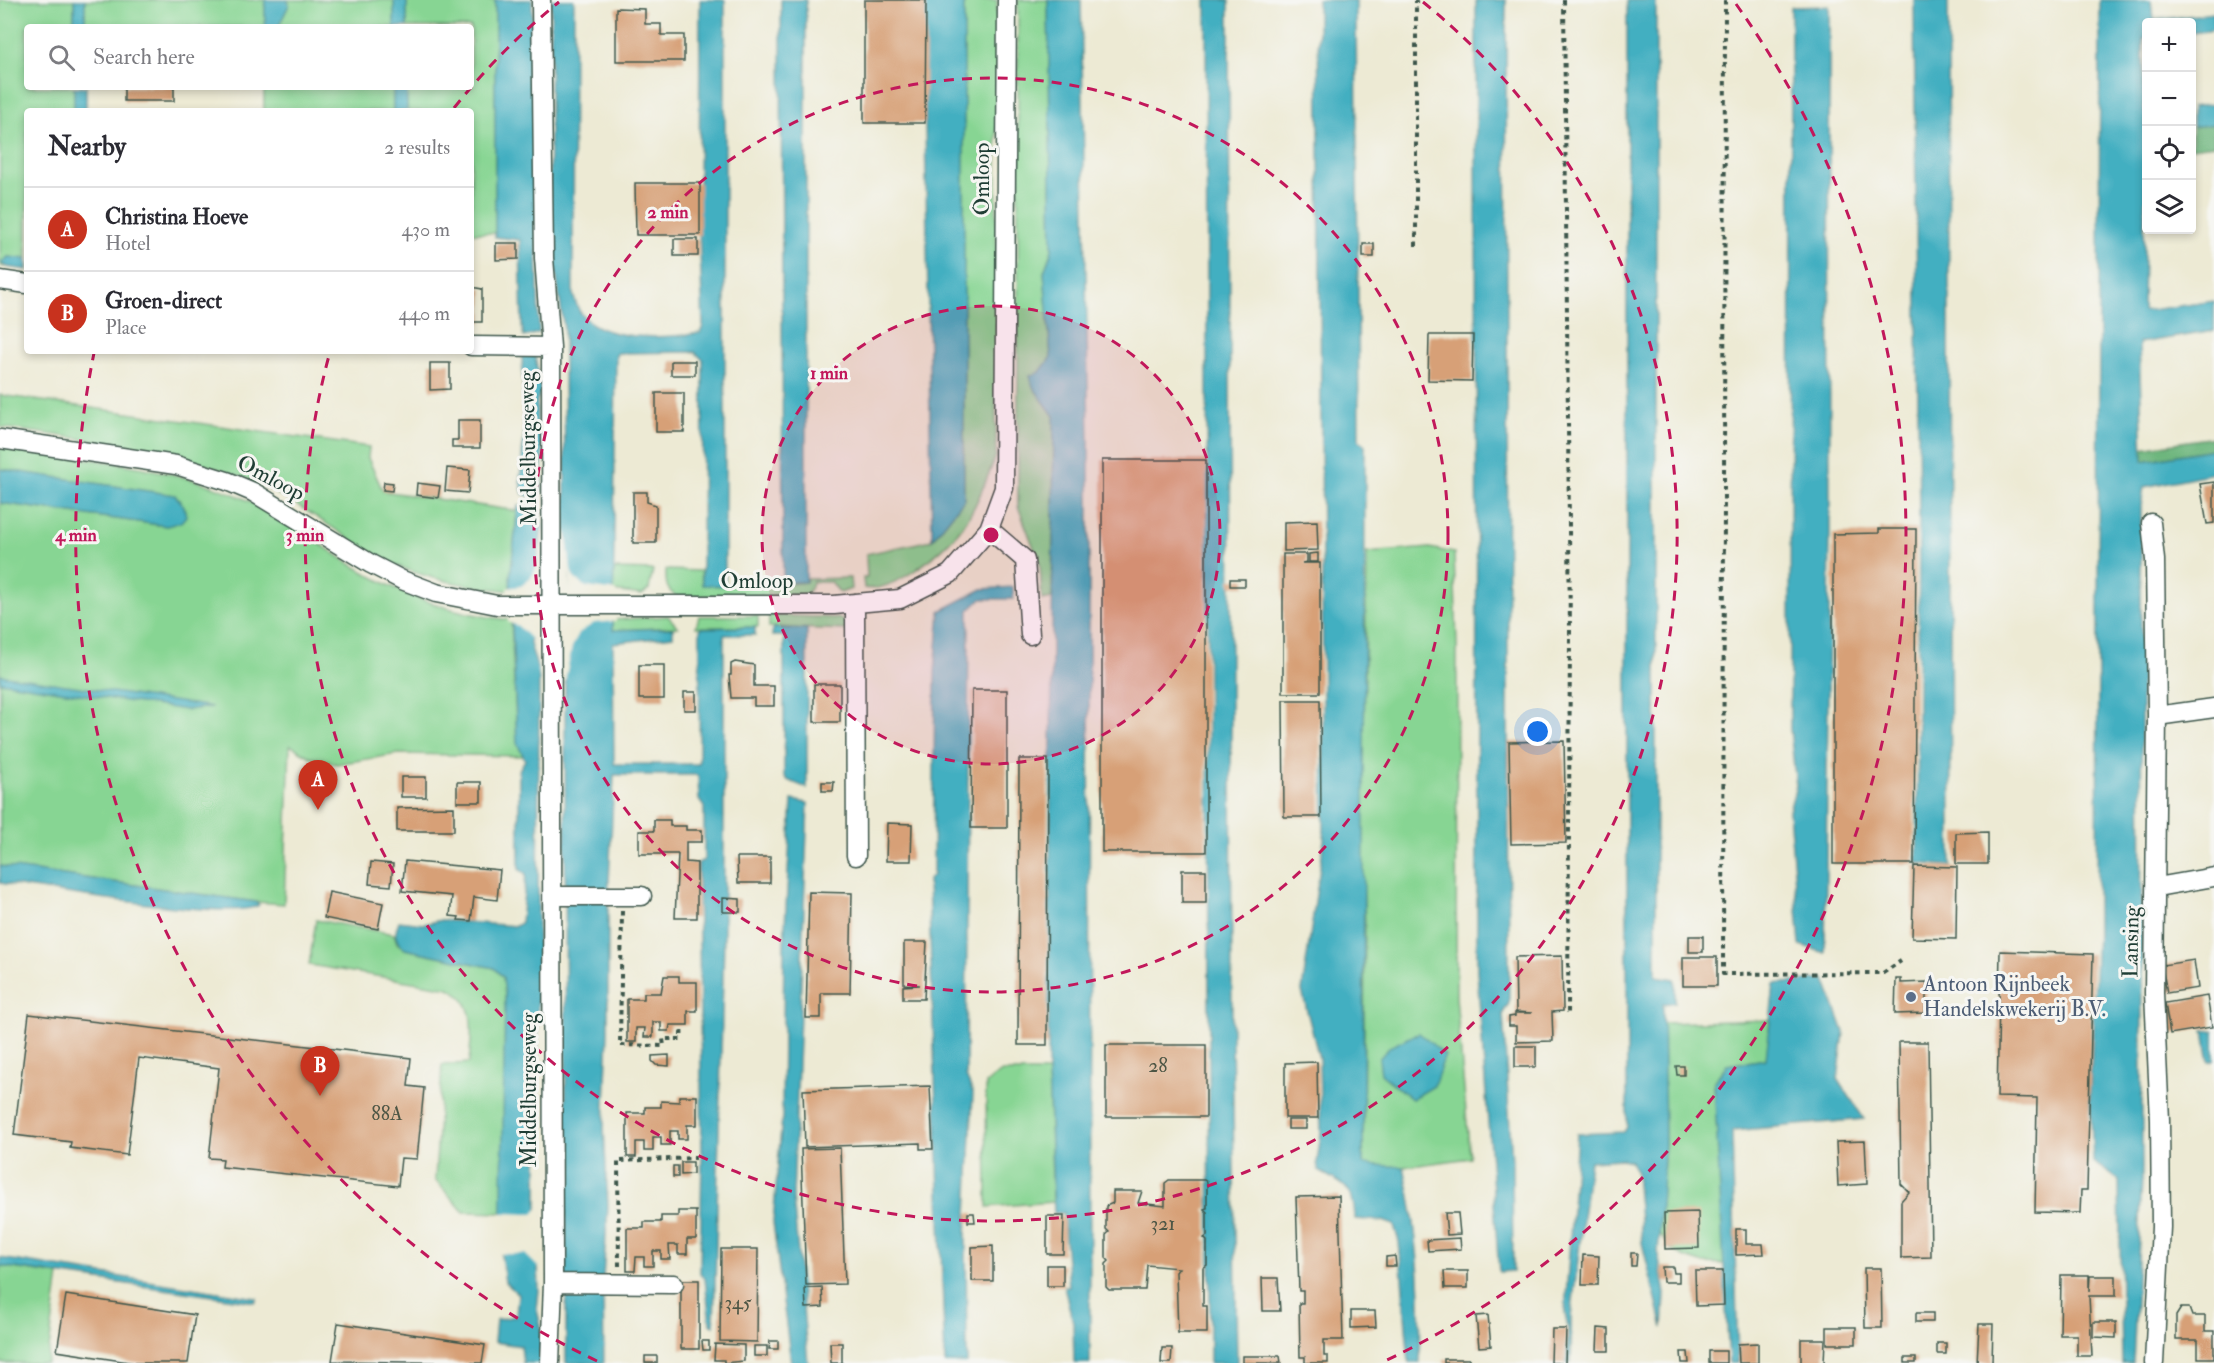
<!DOCTYPE html>
<html lang="en">
<head>
<meta charset="utf-8">
<style>
	:root { --surface:#fff; --page:#f7f7f7; --text:#2b2b33; --muted:#7c7c81; --line:#e1e1e2; --accent:#c8321e }
	body { margin:0; font-family:"IM FELL Double Pica",serif; background:var(--page); color:var(--text) }
	.controls { position:absolute; right:18px; top:18px; display:grid; overflow:hidden; border-radius:6px; box-shadow:0 3px 9px #0003 }
	.controls button { width:54px; height:54px; display:grid; place-items:center; padding:0; border:0; border-bottom:2px solid var(--line); background:var(--surface); color:var(--text); font:30px sans-serif }
	.you { position:absolute; left:1538px; top:732px; width:21px; height:21px; margin:-15px; border:4px solid #fff; border-radius:50%; background:#1a73e8; box-shadow:0 0 0 9px #1a73e833 }
	.badge { display:grid; place-items:center; width:39px; height:39px; border-radius:50%; background:var(--accent); color:#fff; font-size:20px; font-weight:700 }
	.pin { position:absolute; translate:-50% -50px; filter:drop-shadow(0 2px 3px #0008) }
	.pin::after { content:''; position:absolute; top:32px; width:21px; height:18px; background:inherit; clip-path:polygon(0 0,100% 0,50% 100%) }
	.list { margin:0; padding:0; list-style:none }
	h2 { display:flex; justify-content:space-between; align-items:center; height:78px; margin:0; padding:0 24px; font-size:26px }
	h2 small { font-size:20px; font-weight:400; color:var(--muted) }
	.list li { display:grid; grid-template-columns:39px 1fr auto; gap:18px; align-items:center; box-sizing:border-box; height:84px; padding:0 24px; border-top:2px solid var(--line) }
	.list b { display:block; font-size:22px; white-space:nowrap }
	.list p { margin:0; font-size:20px; white-space:nowrap; color:var(--muted) }
	.list em { font-size:20px; font-style:normal; color:var(--muted) }
	.icon { flex:none; width:33px; height:33px; fill:none; stroke:currentColor; stroke-width:2; stroke-linecap:round; stroke-linejoin:round }
	.map { position:relative; flex:none; width:2214px; height:1363px; overflow:hidden }
	.search { position:absolute; background:var(--surface); box-shadow:0 3px 9px #0003; left:24px; top:24px; width:450px; height:66px; display:flex; align-items:center; gap:15px; box-sizing:border-box; padding:0 21px; border-radius:6px; color:var(--muted); font-size:22px }
	.panel { position:absolute; background:var(--surface); box-shadow:0 3px 9px #0003; left:24px; top:108px; width:450px; height:246px; border-radius:6px }
	.map>svg:first-child { display:block }
	.green { fill:#87d593; stroke:#538964; stroke-width:1.5 }
	.forest { fill:#6db67d; stroke:#467a58; stroke-width:1.5 }
	.water { fill:#43afc1; stroke:#31767a; stroke-width:1.5 }
	.pier { fill:#edead4 }
	.building { fill:#d7a077 }
	.lines { fill:none; stroke-linecap:round; stroke-linejoin:round }
	.minor-casing { stroke:#3e574c; stroke-width:21 }
	.path { stroke:#3e574c; stroke-width:4; stroke-dasharray:4.5 4.5; stroke-linecap:butt }
	.minor { stroke:#fff; stroke-width:18 }
	.ring { fill:none; stroke:#c2185b; stroke-width:3; stroke-dasharray:10 8 }
	.service-dot { fill:#5c6f8a; stroke:#f6f6f2; stroke-width:2 }
	.labels { text-anchor:middle; dominant-baseline:central; stroke-width:6; stroke-linejoin:round; paint-order:stroke }
	.number-label { font-size:20px; fill:#4d5645 }
	.street-label { font-size:22px; fill:#1f3d34; stroke:#f6f6f2 }
	.service-label { font-size:22px; fill:#4e5e75; stroke:#f6f6f2; text-anchor:start }
	.centre { fill:#c2185b; stroke:#f6f6f2; stroke-width:3 }
	.ring-label { font-size:18px; text-anchor:middle; font-weight:bold; fill:#c2185b; stroke:#f6f6f2; stroke-width:6; stroke-linejoin:round; paint-order:stroke }
</style>
</head>
<body>
<div class="map">
<svg width="2214" height="1363" viewBox="0 0 2214 1363">
	<rect width="100%" height="100%" fill="#f6f6f2"/>
	<filter id="ink" filterUnits="userSpaceOnUse"><feTurbulence type="fractalNoise" baseFrequency=".0167" numOctaves="2"/><feDisplacementMap in="SourceGraphic" scale="12" xChannelSelector="R" yChannelSelector="G"/><feConvolveMatrix kernelMatrix="1 2 1 2 8 2 1 2 1" color-interpolation-filters="sRGB"/></filter>
	<filter id="wash" filterUnits="userSpaceOnUse"><feTurbulence type="fractalNoise" baseFrequency=".008" numOctaves="4" result="noise"/><feDisplacementMap in="SourceGraphic" scale="24" xChannelSelector="R" yChannelSelector="G"/><feGaussianBlur stdDeviation="1.35" result="paint"/><feColorMatrix in="noise" values="0 0 0 0 0 0 0 0 0 0 0 0 0 0 0 0 0 1.4 0 .05"/><feComposite in="paint" operator="in"/></filter>
	<g filter="url(#wash)">
		<rect width="100%" height="100%" fill="#edead4"/>
		<path class="green" d="M0,0H74V27H27V87H74V111H27V259L8,257L2,263L6,267L0,266Z
			M85,0H265V27H85Z
			M288,0H394V27H278L289,5Z
			M407,0H495V233H471V111H407V87H471V27H407Z
			M964,0H997L996,456C972,515 966,536 911,573C899,581 879,591 864,588L863,578H867L866,554L932,540L964,500Z
			M1018,0H1048L1052,250L1044,272L1051,357L1033,387L1054,416L1052,598L1042,600L1040,564L1018,506Z
			M264,87H393V111H264Z
			M0,395L369,447L368,458L383,491L517,511L510,591C468,586 426,580 387,561C341,537 301,502 253,482C173,448 86,440 0,427Z
			M0,447C82,459 169,464 245,499C283,516 314,541 349,563C400,595 451,614 511,620L517,743L525,756L398,754L337,764L312,758L290,745L284,904L256,902L0,866V503L167,526L175,495L0,469Z
			M1430,548L1454,553L1457,646L1456,997L1470,1158L1404,1167L1363,1165L1365,923L1362,865L1367,553Z
			M614,569L653,570L649,589L642,595L613,591Z
			M666,570L701,571L702,585L772,586L806,582L807,579L850,578L851,589L840,593L831,582H813L807,595L676,596C665,589 666,582 666,570Z
			M769,615L839,618L848,623L847,630L769,627Z
			M668,616L678,627L613,630V620Z
			M699,616H758V627H696Z
			M316,920L394,934L397,943L405,949L495,968L503,977L505,996L503,1213L464,1212L435,1180L442,1065L469,1063C471,1035 479,1003 449,988L309,965Z
			M1770,1020L1767,1059L1727,1065L1714,1081L1725,1264L1701,1263L1683,1257L1669,1248L1659,1233L1665,1143L1663,1023Z
			M1002,1072H1048L1053,1202L987,1207L986,1083Z
			M0,1266L59,1275L47,1363H0Z"/>
		<path class="forest" d="M2214,124V145L2192,148V127Z
			M2214,437V449L2143,461L2142,448Z"/>
		<path class="water" d="M74,0H85V27H74Z
			M265,0H288L289,5L278,27H265Z
			M394,0H407V27H394Z
			M495,0H532L539,333L524,337L522,327L520,240L495,237Z
			M551,0H574L573,294C575,300 577,307 580,312C601,343 667,338 700,333L703,326L699,227L700,0H725V586L702,585L703,360L695,352L618,353L616,355L613,630L673,628V636L613,643L614,764H699L700,628L755,627V635H724V938L714,1326L710,1324L705,1279L700,1273L702,1154L698,863L704,860V807L699,800L698,775H614L608,903V1033L604,1128L608,1207L603,1278L604,1363H566L565,671L573,640L570,573L565,529L564,329L549,224Z
			M781,0H806V582H783Z
			M923,0H964V500L932,540Z
			M1048,0H1081L1089,439L1090,1363H1074L1073,1322L1064,1287H1069L1063,1213H1054L1048,1072L1054,416L1033,387L1030,376L1040,372L1051,357L1044,272L1052,250Z
			M1206,0H1229L1232,1038L1237,1363H1210Z
			M1318,0H1356L1359,440L1365,445L1363,1164L1404,1167C1419,1232 1422,1296 1420,1363H1409L1399,1242L1394,1225L1383,1221L1355,1219C1354,1187 1346,1186 1319,1171L1317,1163L1321,1133L1319,1058L1302,991L1324,840Z
			M1476,0H1506L1509,1003L1503,1013L1512,1162L1513,1271L1499,1272L1477,971Z
			M1627,0H1656V976L1675,979V1002L1663,1004L1665,1143L1658,1254L1665,1294L1663,1328L1642,1243L1636,1173L1631,1161L1621,1159L1590,1161L1571,1317V1363H1567L1568,1329L1565,1313L1577,1134L1624,1132L1627,1127Z
			M1914,0H1948L1951,866L1917,863L1919,523Z
			M2100,0H2151L2153,20L2214,13V30L2192,33V22H2146V39H2143L2144,112H2146L2143,311L2214,301V331L2139,343L2143,461L2214,449V473L2144,487L2141,506L2142,1178L2133,1363H2122L2119,1180L2093,1162L2090,1095L2097,933Z
			M1829,6L1830,534L1825,953L1800,945L1789,811L1796,786L1790,729L1791,7Z
			M74,87H86V111H74Z
			M393,87H407V111H393Z
			M2214,104V124L2192,127V107Z
			M8,257L27,259V270L6,267L1,263Z
			M522,353L535,355L541,391L537,401V429L543,439L541,494L531,497L523,494L520,481L524,433Z
			M0,469L175,495L184,506L186,516L181,522L167,526L0,503Z
			M518,506L538,508L542,526L530,644L539,673L537,1238L539,1290L537,1310L541,1326V1363H523L521,1346L494,1342L496,1320L516,1316L518,1294L505,1282L501,1255L505,996L503,977L494,968L405,949C394,940 394,934 399,921L424,924L441,920L516,926L521,922L526,874L519,869V770L525,760L517,743L510,578Z
			M1013,587V599H982L969,610L966,1076L973,1093L966,1237L967,1363H945L928,880L933,875L935,672L940,611L982,589Z
			M773,628L807,629V788L787,780L784,775V636H772Z
			M0,675L212,707L186,710L0,682Z
			M792,800L808,803L793,1197L808,1363H791L773,1222L782,1118L784,944Z
			M0,866L256,902L259,905C234,922 41,889 0,883Z
			M1825,979L1844,1032L1838,1079L1864,1119L1732,1131L1738,1363H1729L1714,1081L1727,1065L1766,1059L1774,984Z
			M2214,1030V1061L2209,1062L2204,1031Z
			M1419,1033L1445,1055L1434,1086L1412,1099L1381,1074L1379,1059L1389,1047Z
			M0,1258L257,1298L255,1302L0,1266Z"/>
		<path class="pier" d="M562,531H566L571,571L574,578L586,587L616,591V621L594,623L579,633L572,647L564,685H562V671L570,640V578Z
			M544,532L534,643L542,672L541,685L532,640L518,626L508,622L507,588L521,586L530,579L535,571Z
			M541,1205V1270L525,1254H498L500,1213L533,1214Z"/>
		<g id="blocks">
			<path class="building" d="M864,0H926L925,123H864Z
				M616,8L645,9V24H661V35H684V61H616Z
				M124,87H174V101H124Z
				M635,183H700V235H636Z
				M674,239H698V256H674Z
				M496,243H518V259L496,260Z
				M1363,244H1374V257H1363Z
				M471,287L482,289V322H471Z
				M1429,335H1473L1472,381L1428,380Z
				M671,361H695V375H671Z
				M430,363H450V389L430,390Z
				M656,393H684V432H656Z
				M458,420H480V448H452V440H458Z
				M1102,460H1206V852H1102Z
				M447,468L470,470L468,493L445,491Z
				M384,482L393,483L392,491L383,490Z
				M2214,482V523L2207,524L2200,484Z
				M417,483L440,486L438,498L416,495Z
				M633,492H647V502L656,505V543H633Z
				M1317,521L1318,550L1284,551V522Z
				M1879,529H1916L1914,864H1833V534L1879,533Z
				M1318,553V562H1309V554Z
				M1283,554H1307V562L1302,563H1320V693H1283Z
				M1230,579H1245V586H1230Z
				M735,662L754,665V686H774V706H754V698H731L729,675H731V664Z
				M639,665H664V699H639Z
				M814,684H840V722H814Z
				M972,690H1007V828H971Z
				M684,692H696V710H684Z
				M1283,700H1320L1321,817H1284Z
				M1564,741L1566,843L1511,844L1509,742Z
				M1019,759H1048L1047,1045H1018Z
				M401,777H426V797H401Z
				M457,782H481V802H457Z
				M822,782H834L833,791H822Z
				M454,807V831H397V808Z
				M654,820H670V826H686V830H702V842H686V862L697,863V918H675L678,854H639V831H654Z
				M887,823L912,824L911,861H886Z
				M1988,832V864H1956V833Z
				M737,857H770V883H738Z
				M405,861L500,870L497,900L474,897L471,921L458,920L459,917L450,916L452,896L402,891Z
				M371,862L393,864L391,886L369,884Z
				M1914,866L1957,867L1956,939L1912,938Z
				M1182,870H1206V903H1182Z
				M329,892L383,903L378,929L324,918Z
				M809,892L852,893L850,993H821V1018H806Z
				M723,898L740,899V912H723Z
				M1689,936H1703V952H1689Z
				M904,942H927L924,999H903V986L920,985L904,984Z
				M2000,951L2093,954L2087,1190H2081L2080,1213L2035,1212L2037,1098L1997,1097Z
				M1562,956L1563,1011L1552,1012L1553,1041L1516,1042V1026H1509V1017L1515,1016V1013H1532L1516,1012L1515,957Z
				M1683,957H1717V986H1683Z
				M2194,960L2198,988L2167,993L2162,965Z
				M664,976H679V982H697V1011H688V1025H670L669,1031H661V1022H653V1037H644L645,1028H636V1042H627V999H644V993H661Z
				M1896,979H1901V983L1927,982L1925,1013L1895,1014Z
				M2207,996L2212,1027L2170,1034L2165,1003Z
				M29,1014L411,1058L408,1086L424,1088L417,1159L401,1158L398,1186L222,1167L223,1159L209,1158L219,1068L139,1058L127,1155L70,1148L71,1142L14,1135Z
				M1899,1042H1928L1931,1257L1901,1258V1201L1909,1192L1901,1184Z
				M1106,1045H1206V1117H1106Z
				M1515,1046H1536V1067H1515Z
				M669,1055V1066L656,1065L652,1061V1056Z
				M1317,1062L1318,1118H1285V1063Z
				M1676,1066H1684V1075H1677Z
				M930,1086L933,1149H920V1143L805,1147L803,1090Z
				M679,1096H697V1125H687V1139H678V1131H670V1145H661V1137H653V1151H644V1142H636V1157H627V1113H645V1107H661V1101L679,1102Z
				M1288,1120H1306V1129H1288Z
				M1865,1141L1867,1184L1838,1186L1836,1142Z
				M840,1148L845,1284L806,1285L801,1149Z
				M681,1162H693V1174L681,1175Z
				M673,1166H678V1177H673Z
				M1169,1180H1204L1207,1182V1208L1204,1209L1207,1212V1236L1204,1238L1207,1241V1265L1203,1268V1306H1207V1333H1178L1176,1272L1179,1268L1147,1265L1145,1290H1109L1106,1287V1264L1109,1261L1106,1258V1235L1109,1232L1106,1229V1206L1113,1203V1191H1142L1138,1203L1165,1206V1183Z
				M1339,1196L1343,1340H1324V1356H1328V1363H1305V1357H1300L1299,1303H1303V1291H1299L1296,1197Z
				M678,1211H696V1239H687V1254H678V1245H669L670,1259H661V1251H653V1266H644V1257H636L635,1271H627V1228H644V1222H661V1216H678Z
				M1698,1212L1699,1248L1665,1249L1664,1213Z
				M968,1213H974L975,1222H968Z
				M1445,1213H1458L1460,1234L1447,1235Z
				M1047,1216H1064L1063,1254H1047Z
				M1736,1229H1746V1244H1763L1764,1254L1736,1255Z
				M1460,1238L1461,1249L1428,1251L1427,1240Z
				M993,1246V1281H972V1247Z
				M721,1249H758L757,1342L720,1341Z
				M1631,1253H1637L1636,1266H1631Z
				M1583,1255L1599,1256L1598,1285H1582Z
				M1395,1256L1396,1266H1386V1257Z
				M1047,1265H1063V1286H1047Z
				M1662,1267H1673L1674,1273H1679V1282H1663Z
				M1864,1268H1881L1882,1328H1865Z
				M1444,1271H1468V1288H1445Z
				M1695,1271H1723L1724,1305L1696,1306Z
				M2061,1275H2089V1292L2090,1276H2116V1296H2089L2092,1356H2077V1335H2060Z
				M1262,1278H1278L1280,1311H1263Z
				M681,1280H699V1349H681Z
				M822,1287L823,1307L806,1308L805,1288Z
				M66,1295L195,1315L188,1363H135L57,1351Z
				M2181,1308H2189L2192,1316H2205V1331H2214V1358H2198V1340H2176V1316Z
				M1351,1311H1375L1376,1327L1351,1328Z
				M1916,1313H1933V1322H1916Z
				M1488,1315L1491,1346L1479,1347L1476,1316Z
				M2093,1322H2116V1338L2093,1337Z
				M338,1323L485,1345L482,1363L332,1361Z
				M1979,1324H1993L1992,1363H1977Z
				M1827,1327H1856V1344H1827Z
				M1598,1328L1609,1329V1351H1597Z
				M1552,1329H1566L1565,1363H1551Z
				M1801,1339H1825L1824,1363H1801Z
				M702,1341H709V1350H703Z
				M770,1341H778V1349H769Z
				M830,1343H842V1363H831Z
				M1758,1343V1363H1739L1738,1344Z
				M1937,1343H1946V1354H1937Z
				M715,1344L744,1345V1361L724,1363V1360H714Z
				M754,1346H767V1356H754Z
				M1162,1348H1172L1171,1363H1161Z
				M1709,1351H1726V1363H1709Z
				M1681,1352H1688L1689,1363H1682Z
				M645,1356H657V1363H645Z
				M1243,1356H1280L1281,1363H1243Z
				M1905,1358H1916V1363H1905Z
				M1444,1359H1469V1363H1444Z"/>
		</g>
	</g>
	<g filter="url(#ink)">
		<use href="#blocks" fill-opacity="0" stroke="#3e574c" stroke-width="1.5"/>
		<g class="lines">
			<defs>
				<path id="minor" d="M541,0L544,258L551,347L553,1283L550,1363
					M0,280L27,284
					M471,346L551,347
					M0,439L176,465L227,481L253,492L371,564L402,580L436,593L497,605H834L900,599L950,574L989,529L1004,488L1007,0
					M2151,523L2155,560L2157,716L2154,993L2160,1120L2161,1227L2154,1363
					M989,529L1025,560L1030,635
					M855,603L856,856
					M2157,716L2214,708
					M2157,887L2214,877
					M553,896H642
					M553,1283L674,1284"/>
			</defs>
			<use href="#minor" class="minor-casing"/>
			<path class="path" d="M1564,0L1570,633L1568,1016
				M1725,0L1723,974L1883,973L1901,961
				M1416,246V0
				M622,911L620,1045L664,1046L663,1039H681V1033H686
				M619,1266L618,1161L696,1158"/>
			<use href="#minor" class="minor"/>
		</g>
	</g>
	<circle cx="991" cy="535" r="229" fill="#c2185b" fill-opacity=".12"/>
	<g class="ring">
		<circle cx="991" cy="535" r="229"/>
		<circle cx="991" cy="535" r="457"/>
		<path d="M454 108A686 686 0 0 1 559 2M1423 2A686 686 0 1 1 330 352"/>
		<path d="M597 1361A915 915 0 0 1 94 353M1736 4A915 915 0 0 1 1385 1361"/>
	</g>
	<circle class="service-dot" cx="1911" cy="997" r="6"/>
	<g class="labels">
		<g class="number-label">
			<text x="1158" y="1065">28</text>
			<text x="387" y="1113">88A</text>
			<text x="1163" y="1223">321</text>
			<text x="738" y="1302">345</text>
		</g>
		<g class="street-label">
			<text transform="translate(982 179) rotate(-90)">Omloop</text>
			<text transform="translate(528 448) rotate(-91)">Middelburgseweg</text>
			<text transform="translate(271 478) rotate(28)">Omloop</text>
			<text x="757" y="581">Omloop</text>
			<text transform="translate(2131 942) rotate(-89)">Lansing</text>
			<text transform="translate(529 1090) rotate(-90)">Middelburgseweg</text>
		</g>
		<g class="service-label">
			<text x="1923" y="984">Antoon Rijnbeek<tspan x="1923" dy="25">Handelskwekerij B.V.</tspan></text>
		</g>
	</g>
	<circle cx="991" cy="535" r="9" class="centre"/>
	<g class="ring-label">
		<text x="668" y="218">2 min</text>
		<text x="829" y="379">1 min</text>
		<text x="76" y="541">4 min</text>
		<text x="305" y="541">3 min</text>
	</g>
</svg>
<div class="controls">
<button>+</button>
<button>−</button>
<button><svg class="icon" aria-label="locate" viewBox="0 0 24 24"><circle cx="12" cy="12" r="6"/><path d="M12 2v4M12 18v4M2 12h4M18 12h4"/></svg></button>
<button><svg class="icon" aria-label="layers" viewBox="0 0 24 24"><path d="M12 4l9 5-9 5-9-5zM3 14l9 5 9-5"/></svg></button>
</div>
<div class="you"></div>
<div class="pin badge" style="left:318px;top:810px">A</div>
<div class="pin badge" style="left:320px;top:1096px">B</div>
<div class="search"><svg class="icon" aria-label="search" viewBox="0 0 24 24"><circle cx="10" cy="10" r="6"/><path d="M15 15l6 6"/></svg>Search here</div>
<section class="panel">
<h2>Nearby<small>2 results</small></h2>
<ul class="list">
<li><span class="badge">A</span><div><b>Christina Hoeve</b><p>Hotel</p></div><em>430 m</em></li>
<li><span class="badge">B</span><div><b>Groen-direct</b><p>Place</p></div><em>440 m</em></li>
</ul>
</section>
</div>
</body>
</html>
